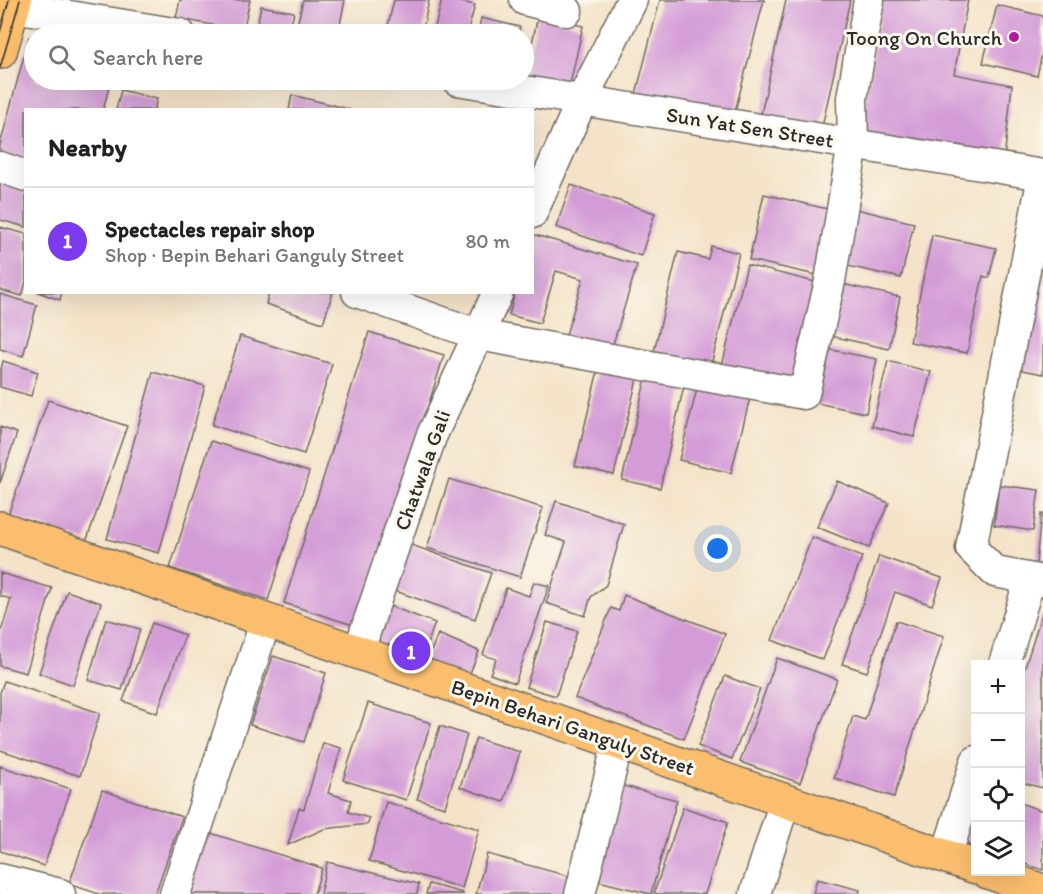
<!DOCTYPE html>
<html lang="en">
<head>
<meta charset="utf-8">
<style>
	:root { --surface:#fff; --page:#f2f2f2; --text:#202124; --muted:#757577; --line:#e0e0e0; --accent:#7c3aed }
	body { margin:0; font-family:Itim,sans-serif; background:var(--page); color:var(--text) }
	.controls { position:absolute; right:18px; bottom:18px; display:grid; overflow:hidden; border-radius:0px; box-shadow:0 6px 24px #0002 }
	.controls button { width:54px; height:54px; display:grid; place-items:center; padding:0; border:0; border-bottom:2px solid var(--line); background:var(--surface); color:var(--text); font:30px sans-serif }
	.you { position:absolute; left:718px; top:549px; width:21px; height:21px; margin:-15px; border:4px solid #fff; border-radius:50%; background:#1a73e8; box-shadow:0 0 0 9px #1a73e833 }
	.badge { display:grid; place-items:center; width:39px; height:39px; border-radius:50%; background:var(--accent); color:#fff; font-size:20px; font-weight:700 }
	.pin { position:absolute; translate:-50% -50%; border:3px solid #fff; box-shadow:0 2px 6px #0006 }
	.list { margin:0; padding:0; list-style:none }
	h2 { display:flex; justify-content:space-between; align-items:center; height:78px; margin:0; padding:0 24px; font-size:26px }
	h2 small { font-size:20px; font-weight:400; color:var(--muted) }
	.list li { display:grid; grid-template-columns:39px 1fr auto; gap:18px; align-items:center; box-sizing:border-box; height:108px; padding:0 24px; border-top:2px solid var(--line) }
	.list b { display:block; font-size:22px; white-space:nowrap }
	.list p { margin:0; font-size:20px; white-space:nowrap; color:var(--muted) }
	.list em { font-size:20px; font-style:normal; color:var(--muted) }
	.icon { flex:none; width:33px; height:33px; fill:none; stroke:currentColor; stroke-width:2; stroke-linecap:round; stroke-linejoin:round }
	.map { position:relative; flex:none; width:1043px; height:894px; overflow:hidden }
	.search { position:absolute; background:var(--surface); box-shadow:0 6px 24px #0002; left:24px; top:24px; width:510px; height:66px; display:flex; align-items:center; gap:15px; box-sizing:border-box; padding:0 21px; border-radius:33px; color:var(--muted); font-size:22px }
	.panel { position:absolute; background:var(--surface); box-shadow:0 6px 24px #0002; left:24px; top:108px; width:510px; height:186px; border-radius:0px }
	.map>svg:first-child { display:block }
	.building { fill:#d49cd7 }
	.lines { fill:none; stroke-linecap:round; stroke-linejoin:round }
	.minor-casing { stroke:#716b62; stroke-width:33 }
	.major-casing { stroke:#716b62; stroke-width:36 }
	.minor { stroke:#fff; stroke-width:30 }
	.major { stroke:#fabe6e; stroke-width:33 }
	.tram { stroke:#2b2b2b; stroke-width:1.5 }
	.poi-dot { fill:#b5179e; stroke:#fbf7ec; stroke-width:2 }
	.labels { text-anchor:middle; dominant-baseline:central; stroke-width:6; stroke-linejoin:round; paint-order:stroke }
	.poi-label { font-size:21px; fill:#2b2b2b; stroke:#fbf7ec; text-anchor:end }
	.street-label { font-size:21px; fill:#2b2b2b; stroke:#fbf7ec }
</style>
</head>
<body>
<div class="map">
<svg width="1043" height="894" viewBox="0 0 1043 894">
	<rect width="100%" height="100%" fill="#fbf7ec"/>
	<filter id="ink" filterUnits="userSpaceOnUse"><feTurbulence type="fractalNoise" baseFrequency=".0167" numOctaves="2"/><feDisplacementMap in="SourceGraphic" scale="12" xChannelSelector="R" yChannelSelector="G"/><feConvolveMatrix kernelMatrix="1 2 1 2 8 2 1 2 1" color-interpolation-filters="sRGB"/></filter>
	<filter id="wash" filterUnits="userSpaceOnUse"><feTurbulence type="fractalNoise" baseFrequency=".008" numOctaves="4" result="noise"/><feDisplacementMap in="SourceGraphic" scale="24" xChannelSelector="R" yChannelSelector="G"/><feGaussianBlur stdDeviation="1.35" result="paint"/><feColorMatrix in="noise" values="0 0 0 0 0 0 0 0 0 0 0 0 0 0 0 0 0 1.4 0 .05"/><feComposite in="paint" operator="in"/></filter>
	<g filter="url(#wash)">
		<rect width="100%" height="100%" fill="#f4e3c8"/>
		<g id="blocks">
			<path class="building" d="M180,0H250L243,31L176,18Z
				M303,0H345L338,34H295Z
				M394,0H429L422,34H386Z
				M442,0H453L475,5L467,34H433Z
				M660,0H764L733,119L636,94Z
				M786,0H850L822,127L761,114Z
				M882,0H968L954,74L1012,85L1004,160L860,134Z
				M997,5L1043,16V49L1037,76L983,63Z
				M261,6L294,12L289,34H255Z
				M538,16L583,26L568,93L523,83Z
				M481,18L520,27L518,34H478Z
				M29,37L34,39V80H111L103,110H26V171L0,165V145Z
				M121,90L157,99L154,110H116Z
				M292,95L349,109V110H289Z
				M0,180L26,187V227L0,220Z
				M571,185L655,213L641,256L556,227Z
				M764,194L836,211L821,276L749,260Z
				M852,208L914,223L901,278L839,264Z
				M0,227L26,234V282L22,296L0,290Z
				M532,234L637,265L611,351L565,338L583,279L556,271L540,323L509,315L515,292H532Z
				M932,235L996,248L989,278L983,276L967,353L910,342Z
				M1043,245V374L1012,368Z
				M711,246L739,253L711,365L654,351L678,252L708,259Z
				M747,265L827,285L800,390L721,370Z
				M833,282L900,297L889,349L822,334Z
				M38,292H62L60,300Z
				M269,292H333L323,323L266,304Z
				M0,294L37,305L23,356L0,349Z
				M369,332L444,355L359,627L284,603Z
				M240,336L332,364L304,454L212,425Z
				M822,348L877,359L866,413L811,402Z
				M3,361L38,372L31,396L0,387V373Z
				M888,361L931,372L914,437L872,426Z
				M599,366L638,375L614,475L575,466Z
				M153,372L205,386L159,553L107,539Z
				M647,373L685,382L660,488L622,480Z
				M699,381L751,394L731,473L679,460Z
				M48,400L127,426L86,542L8,515Z
				M0,427L17,433L0,483Z
				M211,441L309,472L268,600L170,568Z
				M449,479L543,508L520,577L427,548Z
				M837,481L889,503L869,548L817,527Z
				M999,485L1039,490L1033,531L994,525Z
				M556,501L624,524L606,585L591,597L585,616L546,603L566,542L545,535Z
				M1041,514H1043V565L1036,564Z
				M812,537L862,557L823,660L772,640Z
				M403,542L491,573L475,619L387,588Z
				M879,556L942,578L932,605L895,592L867,672L842,664Z
				M0,573L52,588L26,673L0,666V635L11,599L0,596Z
				M534,582L549,586L515,683L490,674L496,659L483,655L506,588L529,596Z
				M67,591L101,603L73,685L39,673Z
				M624,595L725,634L684,739L575,698L611,608L619,611Z
				M384,604L435,623L420,664L368,645Z
				M1042,613H1043V788L1020,782V683Z
				M106,619L140,629L122,690L88,680Z
				M896,621L944,636L894,797L834,778L853,716L865,720Z
				M547,622L577,631L556,696L526,687Z
				M152,623L185,635L157,713L123,701Z
				M438,634L479,651L466,683L425,666Z
				M273,656L326,673L304,742L250,725Z
				M777,658L837,679L800,783L740,762Z
				M725,676L760,689L732,759L698,746Z
				M4,681L100,713L80,776L0,750V693Z
				M368,703L431,723L406,800L343,780Z
				M440,726L467,735L445,807L417,799Z
				M476,738L520,752L504,802L460,787Z
				M323,743L341,748L328,793L351,800L348,812L369,818L368,824L324,829L288,845L299,808L304,809Z
				M0,766L71,789L44,866L0,851Z
				M616,784L677,800L651,894L590,879Z
				M102,790L182,817L155,894H99L69,884Z
				M386,802L479,829L462,888L369,861Z
				M1020,803L1043,811V870L1020,862Z
				M683,807L728,822L705,894H659L654,893Z
				M976,808V847L963,843Z
				M204,831L322,868L314,894H184Z
				M487,854L572,877L567,894H476Z
				M327,862L419,884L417,894H320Z
				M817,879L860,890L859,894H813Z
				M429,884L463,893V894H426Z"/>
		</g>
	</g>
	<g filter="url(#ink)">
		<use href="#blocks" fill-opacity="0" stroke="#716b62" stroke-width="1.5"/>
		<g class="lines">
			<defs>
				<path id="minor" d="M525,0L567,11
					M0,7H13L180,34
					M457,80L1043,175
					M0,167L26,176
					M1043,176L971,548L995,572L1043,581
					M532,213L582,100L632,0
					M357,292L479,335L804,394L830,281L853,144L852,98L869,0
					M358,653L431,437L498,292
					M1004,664L1030,579
					M946,857L976,761
					M0,879L60,894
					M175,894L266,620
					M580,894L618,743
					M755,894L785,801"/>
				<path id="major" d="M0,52L15,0
					M0,528L976,867
					M988,872L1043,891"/>
			</defs>
			<use href="#minor" class="minor-casing"/>
			<use href="#major" class="major-casing"/>
			<use href="#minor" class="minor"/>
			<use href="#major" class="major"/>
			<path class="tram" d="M0,32L9,0
				M0,68L20,0"/>
		</g>
	</g>
	<circle class="poi-dot" cx="1014" cy="37" r="6"/>
	<g class="labels">
		<g class="poi-label">
			<text x="1002" y="37">Toong On Church</text>
		</g>
		<g class="street-label">
			<text transform="translate(750 127) rotate(9)">Sun Yat Sen Street</text>
			<text transform="translate(422 470) rotate(-70)">Chatwala Gali</text>
			<text transform="translate(573 727) rotate(19)">Bepin Behari Ganguly Street</text>
		</g>
	</g>
</svg>
<div class="controls">
<button>+</button>
<button>−</button>
<button><svg class="icon" aria-label="locate" viewBox="0 0 24 24"><circle cx="12" cy="12" r="6"/><path d="M12 2v4M12 18v4M2 12h4M18 12h4"/></svg></button>
<button><svg class="icon" aria-label="layers" viewBox="0 0 24 24"><path d="M12 4l9 5-9 5-9-5zM3 14l9 5 9-5"/></svg></button>
</div>
<div class="you"></div>
<div class="pin badge" style="left:411px;top:651px">1</div>
<div class="search"><svg class="icon" aria-label="search" viewBox="0 0 24 24"><circle cx="10" cy="10" r="6"/><path d="M15 15l6 6"/></svg>Search here</div>
<section class="panel">
<h2>Nearby<small></small></h2>
<ul class="list">
<li><span class="badge">1</span><div><b>Spectacles repair shop</b><p>Shop · Bepin Behari Ganguly Street</p></div><em>80 m</em></li>
</ul>
</section>
</div>
</body>
</html>
